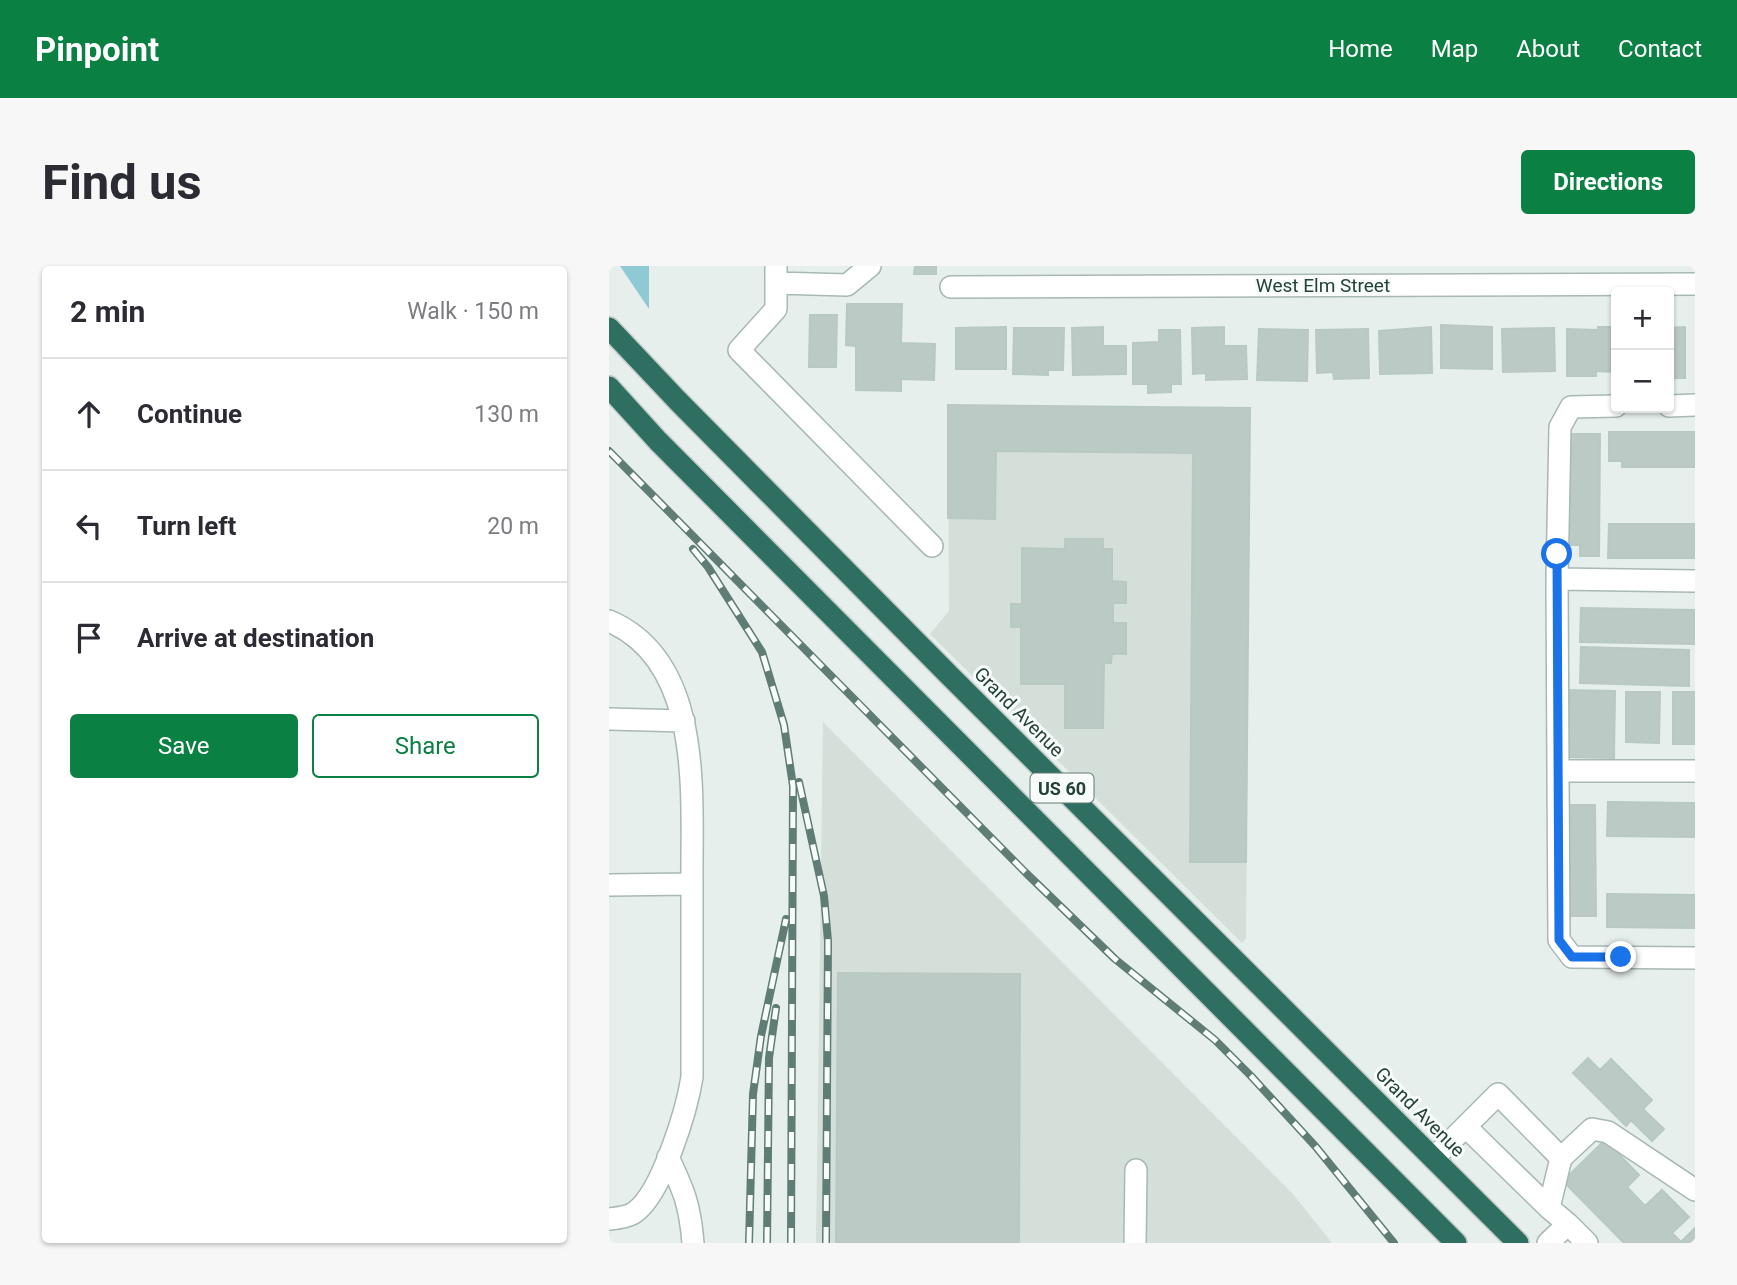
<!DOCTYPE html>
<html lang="en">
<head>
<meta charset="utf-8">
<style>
	:root { --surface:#fff; --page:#f7f7f7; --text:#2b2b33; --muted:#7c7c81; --line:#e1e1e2; --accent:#0b8043 }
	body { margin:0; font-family:Roboto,sans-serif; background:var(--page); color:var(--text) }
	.controls { position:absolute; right:21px; top:21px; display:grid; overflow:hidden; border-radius:7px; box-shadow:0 2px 5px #0004 }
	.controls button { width:63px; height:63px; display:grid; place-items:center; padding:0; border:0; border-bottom:2px solid var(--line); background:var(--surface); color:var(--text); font:35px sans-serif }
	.stop { position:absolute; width:21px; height:21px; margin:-16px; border:5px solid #1a73e8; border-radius:50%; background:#fff }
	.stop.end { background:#1a73e8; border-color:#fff; box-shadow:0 2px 7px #0008 }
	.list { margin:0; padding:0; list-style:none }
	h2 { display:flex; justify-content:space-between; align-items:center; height:91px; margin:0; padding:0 28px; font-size:30px }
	h2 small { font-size:23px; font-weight:400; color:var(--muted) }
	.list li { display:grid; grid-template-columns:46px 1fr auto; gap:21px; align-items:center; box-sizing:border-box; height:112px; padding:0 28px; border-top:2px solid var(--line) }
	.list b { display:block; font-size:26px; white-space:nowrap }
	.list em { font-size:23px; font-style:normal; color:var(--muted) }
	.actions { display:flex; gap:14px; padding:21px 28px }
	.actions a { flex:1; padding:16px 0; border:2px solid var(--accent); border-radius:7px; text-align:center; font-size:24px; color:var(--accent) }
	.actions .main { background:var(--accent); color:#fff }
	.icon { flex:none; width:38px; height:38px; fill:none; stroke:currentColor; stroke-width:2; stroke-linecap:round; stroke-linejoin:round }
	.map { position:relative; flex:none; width:1086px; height:977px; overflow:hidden; border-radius:7px }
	header { display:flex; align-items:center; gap:42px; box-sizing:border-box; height:98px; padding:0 35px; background:var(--accent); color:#fff }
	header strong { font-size:33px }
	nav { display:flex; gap:38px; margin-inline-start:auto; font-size:24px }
	.intro { display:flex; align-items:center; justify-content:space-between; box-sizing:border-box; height:168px; padding:0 42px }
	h1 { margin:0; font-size:49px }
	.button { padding:18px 32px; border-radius:7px; background:var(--accent); color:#fff; font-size:24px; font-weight:700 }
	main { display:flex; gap:42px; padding:0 42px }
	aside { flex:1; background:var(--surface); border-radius:7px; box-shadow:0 2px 5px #0004 }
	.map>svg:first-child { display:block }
	.built { fill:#d4dfda }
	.water { fill:#8ec9d4 }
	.building { fill:#bbcac4; stroke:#b8c9c2; stroke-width:2 }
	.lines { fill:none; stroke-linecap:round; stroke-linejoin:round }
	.minor-casing { stroke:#a8b8b2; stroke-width:24 }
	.highway-casing { stroke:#c2cac8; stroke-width:24 }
	.minor { stroke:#fff; stroke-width:21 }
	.highway { stroke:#2f6f62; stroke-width:21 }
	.rail-casing { stroke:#5f7d75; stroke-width:8 }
	.rail { stroke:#f7fbf9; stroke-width:5; stroke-dasharray:16; stroke-linecap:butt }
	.route { stroke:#1a73e8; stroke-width:9 }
	.labels { text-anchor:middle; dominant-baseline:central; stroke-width:6; stroke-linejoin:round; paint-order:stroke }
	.shield { fill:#f7fbf9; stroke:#637a73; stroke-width:2 }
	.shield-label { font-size:18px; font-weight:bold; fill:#24423a }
	.street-label { font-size:19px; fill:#24423a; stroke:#f7fbf9 }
</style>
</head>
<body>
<header>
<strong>Pinpoint</strong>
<nav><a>Home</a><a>Map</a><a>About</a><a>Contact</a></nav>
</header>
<div class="intro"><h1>Find us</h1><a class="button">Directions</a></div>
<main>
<aside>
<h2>2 min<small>Walk · 150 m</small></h2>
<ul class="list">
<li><svg class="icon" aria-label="ahead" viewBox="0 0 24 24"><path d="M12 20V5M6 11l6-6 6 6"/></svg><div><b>Continue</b></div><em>130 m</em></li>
<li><svg class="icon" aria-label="left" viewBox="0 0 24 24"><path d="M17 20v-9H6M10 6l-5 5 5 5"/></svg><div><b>Turn left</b></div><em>20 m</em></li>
<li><svg class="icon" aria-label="arrive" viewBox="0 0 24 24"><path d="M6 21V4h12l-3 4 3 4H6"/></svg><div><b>Arrive at destination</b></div></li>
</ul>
<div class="actions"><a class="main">Save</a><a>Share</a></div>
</aside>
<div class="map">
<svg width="1086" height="977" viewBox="0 0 1086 977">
	<rect width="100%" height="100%" fill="#e6efeb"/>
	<path class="built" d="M339,139L641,142L637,672L633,677L321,368L340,345Z
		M214,456L684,928L723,977H207Z"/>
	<path class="water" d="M11,0H40V43Z"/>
	<path class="building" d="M306,0H327V8H305Z
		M238,38H293L292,77L326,78L325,114L292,113V125L247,124V80L237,79Z
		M201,49H228L227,101H200Z
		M832,59L883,61V103L832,102Z
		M397,61V103H347V62Z
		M494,61V80H517V108L464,109L463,62Z
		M615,61V80H637L638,113L597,114V107L584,108L583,62Z
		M822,61L823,107L771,108L770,65Z
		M989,61H1007V106L987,105V110H958V63L989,64Z
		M1076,61V112H1060V62Z
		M405,62H455L454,104H439V109L404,108Z
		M945,62L946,105L894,106L893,63Z
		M650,63L699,64L698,115L648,114Z
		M759,63L760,112L725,113L724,106L708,107L707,64Z
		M550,64H571L572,118H562V126L539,127V118H524V77L550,76Z
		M339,139L641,142L637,596H581L584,187L387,185L386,253L339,252Z
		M1000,166H1086V201H1013V195H1000Z
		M957,168H991L990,290H971V279H956Z
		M1000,258H1086V292H999Z
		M456,273H494V283H503V315L517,316V337H504V357H517V388H503L502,397H495L494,462H456V418H412V361H402V338H413V282L456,283Z
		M972,342L1085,344V378L971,376Z
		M972,381L1080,384V420L971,417Z
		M955,424L1006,425L1005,492L953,491Z
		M1017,426H1051L1050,477L1017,476Z
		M1064,426H1086V478H1064Z
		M999,536L1086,537V571L998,570Z
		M953,539H986L987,650H954Z
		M998,628L1086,629V662L998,661Z
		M229,707L411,708L410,977H227Z
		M979,792L991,804L1002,793L1043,834L1034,843L1055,863L1043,875L1022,854L1017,860L964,807Z
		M996,874L1030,909L1018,921L1036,940L1053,924L1080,951L1063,967L1072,976L1086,962V977H1015L954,915Z"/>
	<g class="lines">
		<defs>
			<path id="minor" d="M167,0V43L130,84L323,280
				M167,17L238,19L261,0
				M342,21L1086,18
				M1060,140L1086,139
				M948,313L1086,315
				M0,355C96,396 82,533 83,618
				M0,453L75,455
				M949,505L948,313L951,161L962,141L1007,140
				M1086,505H949L950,674L963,691L1086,692
				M0,619L83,618V811C78,843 53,927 26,946C20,951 8,952 0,953
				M857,861L940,942
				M59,891C75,925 81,939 84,977
				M825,892L889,828L952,892
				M959,958L940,942L952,892L983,863L999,866L1086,924
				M526,977L527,904
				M939,977L959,958L978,977"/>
			<path id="highway" d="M0,62L69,135L339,408L909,977
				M0,121L49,175L847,977"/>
		</defs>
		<use href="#minor" class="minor-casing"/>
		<use href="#highway" class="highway-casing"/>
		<use href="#minor" class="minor"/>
		<use href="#highway" class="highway"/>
		<defs>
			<path id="rail" d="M0,185L417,607L506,693L606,774L642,810L707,881L785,977
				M84,283L99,301L153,386L175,459L184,520L182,977
				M190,516L215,630L219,675L217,977
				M140,977L144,828L152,770L177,653
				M158,977L160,792L167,742"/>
		</defs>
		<use href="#rail" class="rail-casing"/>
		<use href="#rail" class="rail"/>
	</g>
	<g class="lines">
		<path class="route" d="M948,288L950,674L963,691H1012"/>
	</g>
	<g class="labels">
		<rect class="shield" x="421.5" y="507.5" width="63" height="29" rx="5"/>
		<g class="shield-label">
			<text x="453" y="522">US 60</text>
		</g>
		<g class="street-label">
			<text x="714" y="19">West Elm Street</text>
			<text transform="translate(410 446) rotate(45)">Grand Avenue</text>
			<text transform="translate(811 846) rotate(45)">Grand Avenue</text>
		</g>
	</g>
</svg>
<div class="controls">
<button>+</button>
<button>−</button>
</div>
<div class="stop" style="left:948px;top:288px"></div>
<div class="stop end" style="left:1012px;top:691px"></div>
</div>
</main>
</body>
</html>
